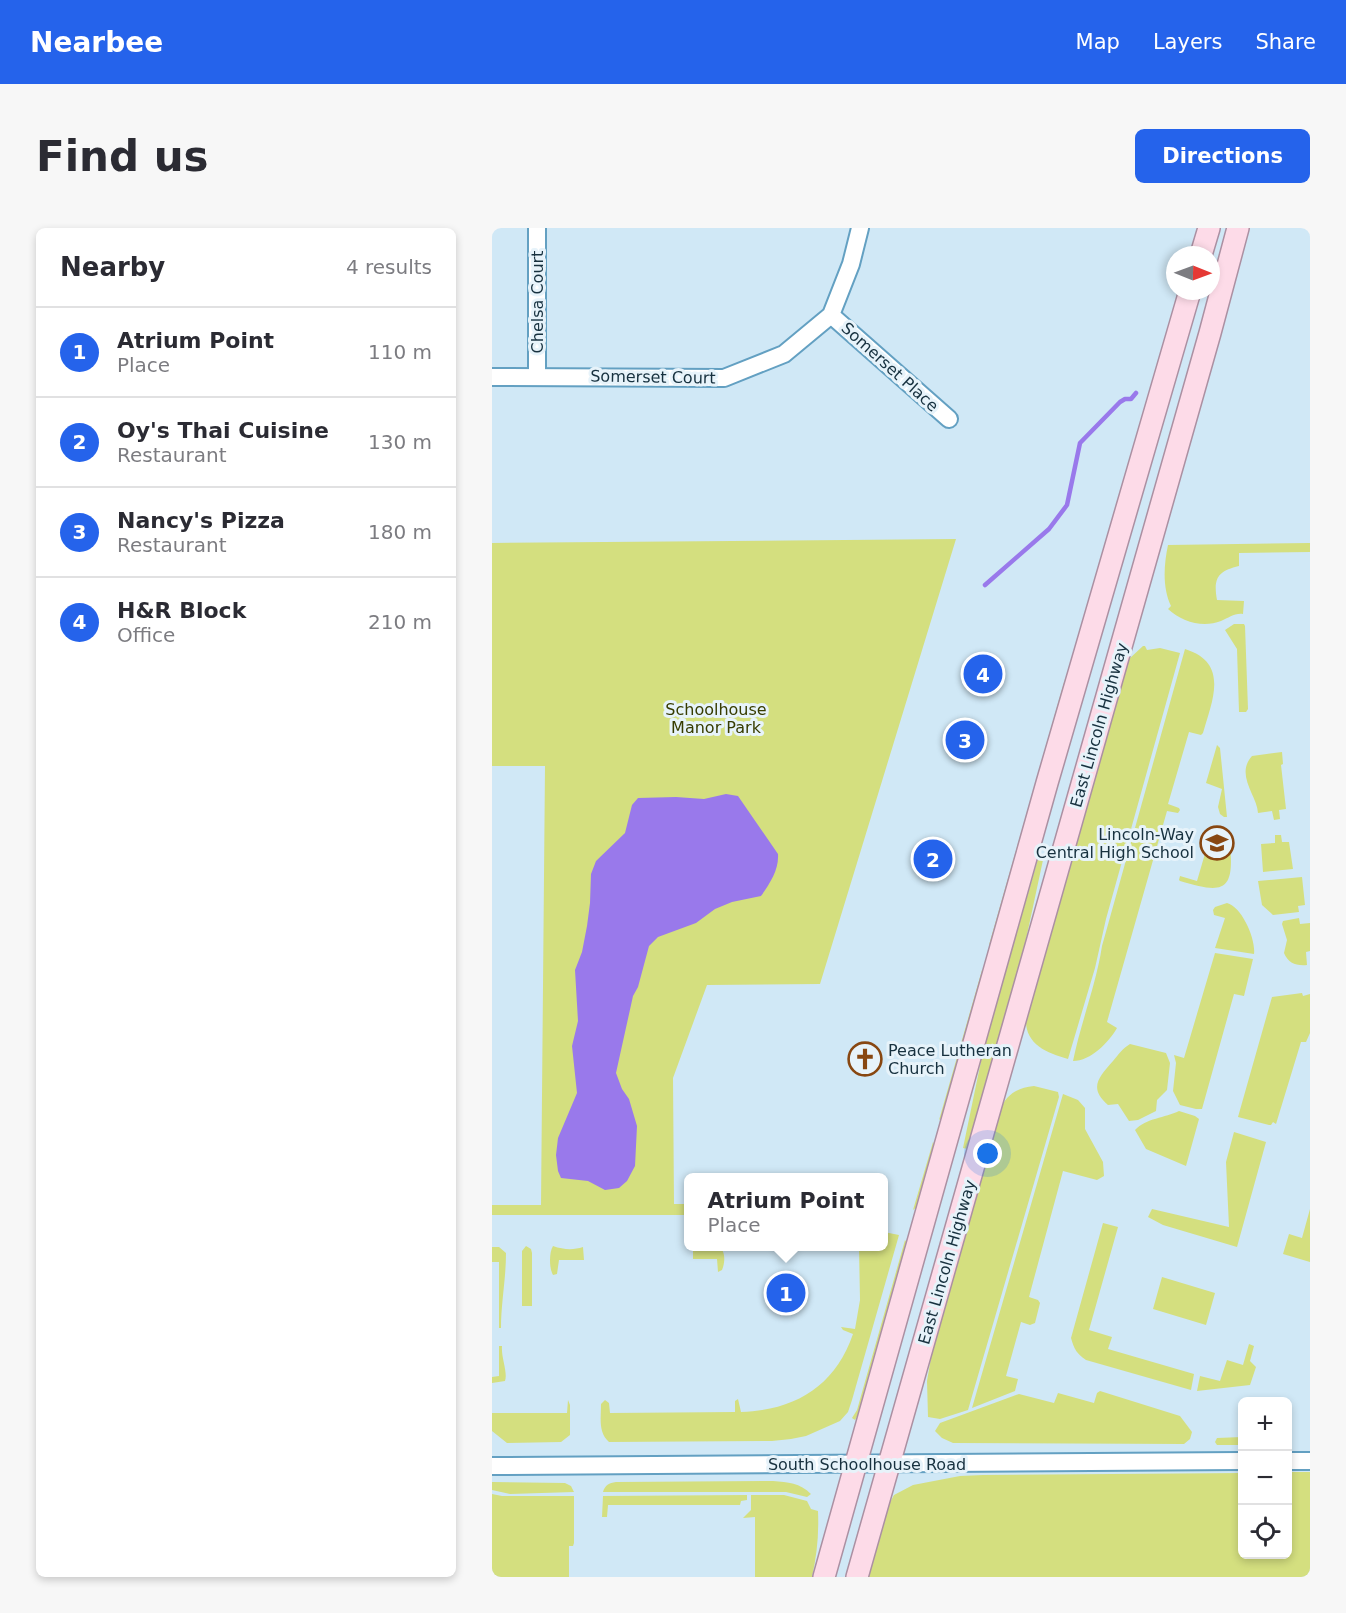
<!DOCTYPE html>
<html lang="en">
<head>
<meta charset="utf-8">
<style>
	:root { --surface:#fff; --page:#f7f7f7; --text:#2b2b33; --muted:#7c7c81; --line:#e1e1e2; --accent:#2563eb }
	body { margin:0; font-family:"DejaVu Sans",sans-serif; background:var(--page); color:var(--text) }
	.controls { position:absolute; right:18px; bottom:18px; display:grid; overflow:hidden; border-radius:9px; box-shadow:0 3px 9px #0003 }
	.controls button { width:54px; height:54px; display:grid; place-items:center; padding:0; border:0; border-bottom:2px solid var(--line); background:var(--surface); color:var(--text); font:30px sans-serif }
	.compass { position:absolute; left:674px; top:18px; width:54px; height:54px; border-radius:50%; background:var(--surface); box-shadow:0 3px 9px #0003; rotate:91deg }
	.you { position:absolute; left:496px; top:926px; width:21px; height:21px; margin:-15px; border:4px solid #fff; border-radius:50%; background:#1a73e8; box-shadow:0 0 0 9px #1a73e833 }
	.badge { display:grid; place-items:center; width:39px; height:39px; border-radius:50%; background:var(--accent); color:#fff; font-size:20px; font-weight:700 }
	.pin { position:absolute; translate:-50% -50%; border:3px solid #fff; box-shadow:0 2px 6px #0006 }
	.popup { position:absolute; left:192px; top:945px; width:204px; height:78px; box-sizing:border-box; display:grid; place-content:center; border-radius:9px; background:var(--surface); filter:drop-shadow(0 2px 4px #0005); font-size:20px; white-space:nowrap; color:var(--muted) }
	.popup b { font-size:22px; color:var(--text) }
	.popup::after { content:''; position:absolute; left:50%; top:100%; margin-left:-12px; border:12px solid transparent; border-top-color:var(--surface) }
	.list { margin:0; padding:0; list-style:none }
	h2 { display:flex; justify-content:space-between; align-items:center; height:78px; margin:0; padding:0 24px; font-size:26px }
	h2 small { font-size:20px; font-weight:400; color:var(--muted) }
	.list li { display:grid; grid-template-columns:39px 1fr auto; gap:18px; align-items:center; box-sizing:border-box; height:90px; padding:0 24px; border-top:2px solid var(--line) }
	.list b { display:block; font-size:22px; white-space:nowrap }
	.list p { margin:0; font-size:20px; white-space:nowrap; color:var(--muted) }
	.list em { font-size:20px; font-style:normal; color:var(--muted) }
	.icon { flex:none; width:33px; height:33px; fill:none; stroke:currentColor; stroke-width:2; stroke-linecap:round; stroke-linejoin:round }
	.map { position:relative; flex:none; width:818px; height:1349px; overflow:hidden; border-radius:9px }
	header { display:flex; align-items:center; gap:36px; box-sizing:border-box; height:84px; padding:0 30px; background:var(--accent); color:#fff }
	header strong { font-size:28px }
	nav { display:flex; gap:33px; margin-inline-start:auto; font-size:21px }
	.intro { display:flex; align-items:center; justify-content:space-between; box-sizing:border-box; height:144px; padding:0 36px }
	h1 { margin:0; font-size:42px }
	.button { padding:15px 27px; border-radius:9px; background:var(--accent); color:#fff; font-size:21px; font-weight:700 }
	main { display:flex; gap:36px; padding:0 36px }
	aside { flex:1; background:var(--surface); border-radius:9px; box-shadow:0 3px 9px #0003 }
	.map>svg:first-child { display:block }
	.green { fill:#d4df7f }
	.water { fill:#9979eb }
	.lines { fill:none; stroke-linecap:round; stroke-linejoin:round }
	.stream { stroke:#9979eb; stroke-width:4.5 }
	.minor-casing { stroke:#63a0c2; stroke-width:20 }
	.major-casing { stroke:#ab90a2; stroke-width:24 }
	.minor { stroke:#fff; stroke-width:16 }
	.major { stroke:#fddbe8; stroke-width:21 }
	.labels { text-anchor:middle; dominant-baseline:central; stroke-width:6; stroke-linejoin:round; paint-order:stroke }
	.street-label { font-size:16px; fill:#17313f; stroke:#e7f3fa }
	.park-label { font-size:16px; fill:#373c00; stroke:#e7f3fa }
	.poi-label { font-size:16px; fill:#17313f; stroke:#e7f3fa; text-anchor:end }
</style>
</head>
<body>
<header>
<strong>Nearbee</strong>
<nav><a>Map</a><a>Layers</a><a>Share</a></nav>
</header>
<div class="intro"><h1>Find us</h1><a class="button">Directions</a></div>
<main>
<aside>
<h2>Nearby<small>4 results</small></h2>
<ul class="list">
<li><span class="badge">1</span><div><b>Atrium Point</b><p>Place</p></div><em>110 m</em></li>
<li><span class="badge">2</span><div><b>Oy's Thai Cuisine</b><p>Restaurant</p></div><em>130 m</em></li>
<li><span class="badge">3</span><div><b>Nancy's Pizza</b><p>Restaurant</p></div><em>180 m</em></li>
<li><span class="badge">4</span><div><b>H&amp;R Block</b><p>Office</p></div><em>210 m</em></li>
</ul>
</aside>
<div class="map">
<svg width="818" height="1349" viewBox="0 0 818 1349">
	<rect width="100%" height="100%" fill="#d0e8f6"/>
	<path class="green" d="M464,311L328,756L215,757L181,850L182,976H196V1001L194,1000V987H0V977H49L53,538H0V315Z
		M818,315V324L747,325V338C726,343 721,350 725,372L752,373L751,386C742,385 737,390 729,393C711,400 690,394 676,381L679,378C670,359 672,336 676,317Z
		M742,396H752L753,398L756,481L754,484H747L745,421L733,402Z
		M651,418H653L655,422L668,420L688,425L614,691L603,740L576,831C554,825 532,816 534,789L637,431Z
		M693,421C738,435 720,473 711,505L709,507L697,504L676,576L687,580L688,582L686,585L675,583L615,794L625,800C617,814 599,833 581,833C589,794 604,757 610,718Z
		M573,451L571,466L499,716L497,717Z
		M725,517L728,520L735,589H732L728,586L726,579L730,561L714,555Z
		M790,524L791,536L789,537L794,581L787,582L788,591L782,592L780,583L766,585C765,567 743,547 760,528Z
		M783,607H789L790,614H797L801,641L771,644L769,616L783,615Z
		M717,612L738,617C743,666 729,665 688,653L687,652L688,648L705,653Z
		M546,631L551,632L530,730L475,921L471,920L493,814Z
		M810,649L813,677L806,678L807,684L781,687L770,677L766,653Z
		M735,675C750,679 764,711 762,726L723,720L733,690L722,687L721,682L723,679Z
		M807,690L808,696L818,695V723L814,724L815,737C804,738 796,735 792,725L795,712L790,696L791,693Z
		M723,725L761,731L752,768L742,766L710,881H704L688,877L681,863L684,835L682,827L692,830Z
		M490,742L492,746L452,888L447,892Z
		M810,765L811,768L818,766V805L814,814H809L784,896L781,894L779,897H777L746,889L780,769Z
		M638,816L674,825L678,835L675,862L665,872L664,883L646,892L637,893L626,876L616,877C596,860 607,849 621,833C626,827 631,820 638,816Z
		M542,858L566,864L567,869L476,1182L448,1191L436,1189L435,1153L441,1118L507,883C515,866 524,860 542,858Z
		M571,866L586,872L593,880V901L611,934L612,948L605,952L571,943L537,1069L546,1072L548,1075L543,1095L538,1097L529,1094L514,1148L526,1151L523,1163L480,1180Z
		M687,883L703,888L707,891L694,938L654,921L643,902C654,890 673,890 687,883Z
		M742,904L774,914L745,1019L671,997L656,989L660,981L737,999L734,934Z
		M441,914L443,918L425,979L421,982Z
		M818,981V1034L791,1026L797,1006L810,1010Z
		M611,995L626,999L597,1102L620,1109L616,1121L702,1146L699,1162L594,1132C585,1126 582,1121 579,1110Z
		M392,1004L407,1007L360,1172L356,1184L348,1193L314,1208L299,1211L280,1213L117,1214C106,1204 109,1190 109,1176L113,1172L117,1175L118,1185L243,1184V1173L246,1171L249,1184C304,1182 343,1158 361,1106L351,1102L349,1099L363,1101L368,1072L367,1019L392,1018Z
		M413,1012L415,1015L368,1183L363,1192L360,1190L365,1182Z
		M34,1018L39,1021L40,1025V1078H30V1023Z
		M61,1018C72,1022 82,1022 91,1019L92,1032H67L65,1046L61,1047C57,1040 57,1024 61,1018Z
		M0,1019H7L14,1025C14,1051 9,1075 9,1100H7V1034H0Z
		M201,1019H205V1021H223L227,1019C234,1023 233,1035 230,1042L226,1044L225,1031H201Z
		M670,1049L723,1065L714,1097L661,1081Z
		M757,1116L762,1118L758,1133L764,1139L758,1157L705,1163L708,1148L728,1153L735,1132L751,1137Z
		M7,1118H10C9,1130 16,1144 13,1153L0,1155V1149L7,1148Z
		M608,1163L688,1188L700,1204L698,1211L692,1216L461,1215L450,1210L443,1203L448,1195L527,1166L562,1175L566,1165L602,1175L605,1165Z
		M76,1172L78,1177V1207L69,1214L15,1215L0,1203V1185H75Z
		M750,1209V1217H725L723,1214L725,1210Z
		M796,1244H818V1349H376L395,1280L402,1267L421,1257L468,1248L491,1247L750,1245V1326H796Z
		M281,1253C296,1254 308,1255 319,1266L315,1269L294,1264H111C113,1257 117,1255 124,1254Z
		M0,1254L73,1255L79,1258L82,1264L18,1266L0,1262Z
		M0,1266L10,1268H82V1315L81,1318H77V1349H0Z
		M255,1267V1272L249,1273L248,1277H116L115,1289H110L111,1268Z
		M259,1267H292L315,1273L319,1281L326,1283C327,1306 325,1327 320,1349H263V1289L251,1290L259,1282Z"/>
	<path class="water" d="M234,566L246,568L286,626C287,642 278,655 269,668L240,674L223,681L204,695L166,709L157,718L146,759L141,768L124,845L130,861L137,871L145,898L143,938L135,953L127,960L113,962L96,953L69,950L66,943L64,927L66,910L85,865L80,818L86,793L83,742L90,724L95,698L98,675L99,646L104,633L133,605L140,577L146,570L184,569L212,571Z"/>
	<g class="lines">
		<path class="stream" d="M493,357L557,301L575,277L588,215L628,174L633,171H639L644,165"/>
		<defs>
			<path id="minor" d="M45,0V148
				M339,87L457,191
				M0,149L232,150L292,126L339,87L359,36L368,0
				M796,1233H818
				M0,1238L750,1233"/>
			<path id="major" d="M709,27L717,0
				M332,1349L555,555L698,63
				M365,1349L718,105L746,0"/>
		</defs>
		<use href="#minor" class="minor-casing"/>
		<use href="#major" class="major-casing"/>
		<use href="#minor" class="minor"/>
		<use href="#major" class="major"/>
	</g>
	<defs>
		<symbol id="school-ring" viewBox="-11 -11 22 22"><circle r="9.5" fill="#e7f3fa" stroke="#884711" stroke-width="1.5"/><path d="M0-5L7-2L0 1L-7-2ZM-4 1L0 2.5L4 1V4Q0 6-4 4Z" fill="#884711"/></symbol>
		<symbol id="church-ring" viewBox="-11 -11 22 22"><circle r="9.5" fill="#e7f3fa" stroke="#884711" stroke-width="1.5"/><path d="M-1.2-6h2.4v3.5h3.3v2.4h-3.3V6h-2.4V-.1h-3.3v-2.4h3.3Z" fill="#884711"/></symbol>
	</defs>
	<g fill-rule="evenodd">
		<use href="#school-ring" x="706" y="596" width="38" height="38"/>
		<use href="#church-ring" x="354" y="812" width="38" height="38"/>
	</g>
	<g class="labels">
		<g class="street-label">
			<text transform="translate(45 74) rotate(-90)">Chelsa Court</text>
			<text transform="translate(398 139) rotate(42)">Somerset Place</text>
			<text transform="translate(161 149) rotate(1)">Somerset Court</text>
			<text transform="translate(607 497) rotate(-74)">East Lincoln Highway</text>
			<text transform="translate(455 1034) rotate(-74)">East Lincoln Highway</text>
			<text x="375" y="1236">South Schoolhouse Road</text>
		</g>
		<g class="park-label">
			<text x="224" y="481">Schoolhouse<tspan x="224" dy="18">Manor Park</tspan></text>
		</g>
		<g class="poi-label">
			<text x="702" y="606">Lincoln-Way<tspan x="702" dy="18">Central High School</tspan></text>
			<text x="396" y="822" text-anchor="start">Peace Lutheran<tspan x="396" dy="18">Church</tspan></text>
		</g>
	</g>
</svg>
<div class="controls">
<button>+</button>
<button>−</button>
<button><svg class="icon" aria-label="locate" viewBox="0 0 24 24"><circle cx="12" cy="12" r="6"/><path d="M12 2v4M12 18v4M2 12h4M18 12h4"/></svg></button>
</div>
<svg class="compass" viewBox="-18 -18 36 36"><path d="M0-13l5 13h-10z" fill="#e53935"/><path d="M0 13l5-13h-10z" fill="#7c7c81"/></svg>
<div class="you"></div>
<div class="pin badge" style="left:294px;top:1065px">1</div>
<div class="popup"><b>Atrium Point</b>Place</div>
<div class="pin badge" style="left:441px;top:631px">2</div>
<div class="pin badge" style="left:473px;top:512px">3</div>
<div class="pin badge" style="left:491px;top:446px">4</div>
</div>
</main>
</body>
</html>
